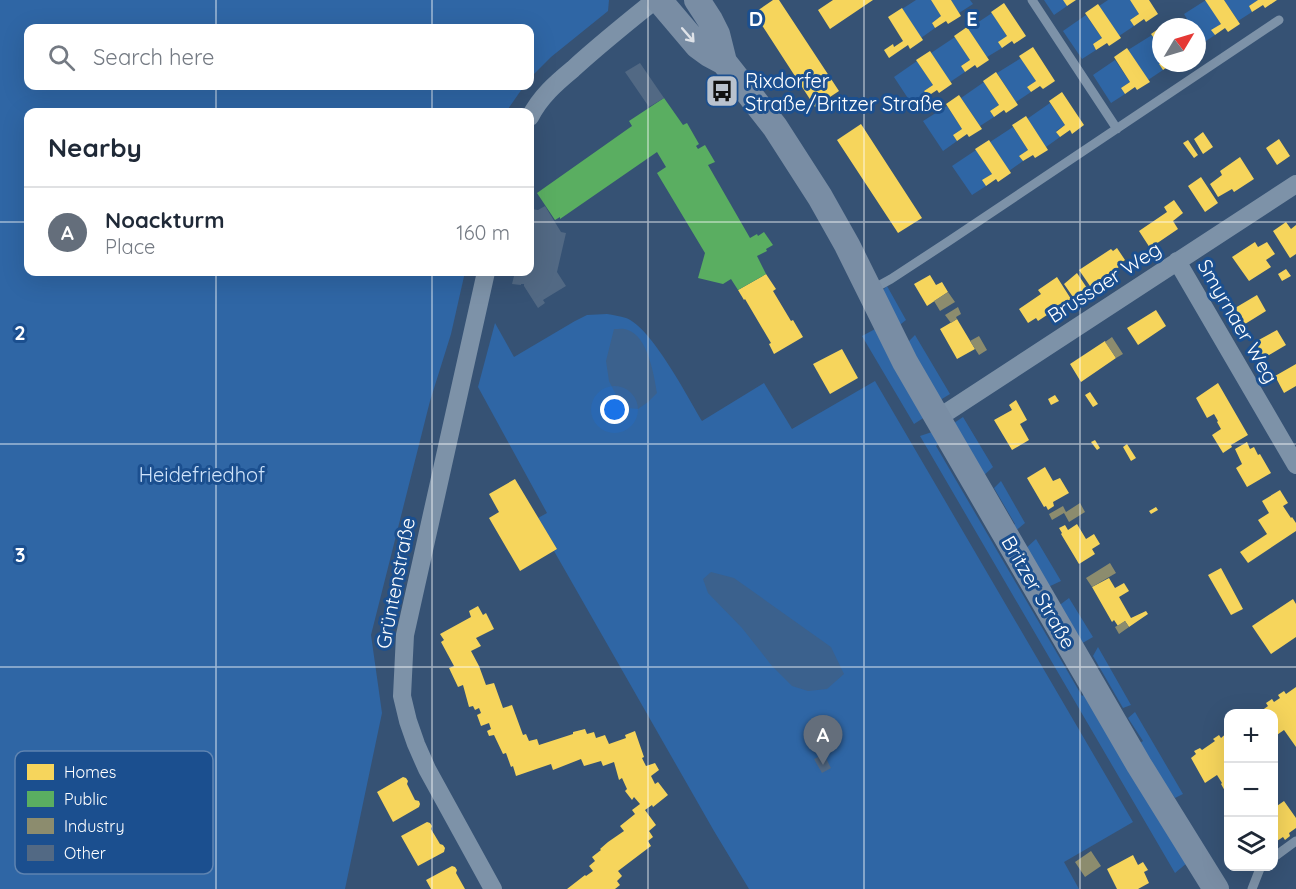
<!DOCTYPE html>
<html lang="en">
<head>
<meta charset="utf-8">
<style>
	:root { --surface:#fff; --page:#f2f2f3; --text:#1f2937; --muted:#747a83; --line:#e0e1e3; --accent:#646e7b }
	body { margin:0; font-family:Quicksand,sans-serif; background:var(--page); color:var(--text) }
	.controls { position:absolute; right:18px; bottom:18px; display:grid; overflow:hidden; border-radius:12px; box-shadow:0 6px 24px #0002 }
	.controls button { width:54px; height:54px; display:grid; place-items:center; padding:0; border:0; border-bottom:2px solid var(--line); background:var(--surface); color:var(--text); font:30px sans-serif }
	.compass { position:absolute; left:1152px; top:18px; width:54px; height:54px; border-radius:50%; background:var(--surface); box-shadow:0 6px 24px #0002; rotate:52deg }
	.you { position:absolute; left:615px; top:410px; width:21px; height:21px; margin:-15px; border:4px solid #fff; border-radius:50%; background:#1a73e8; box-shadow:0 0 0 9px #1a73e833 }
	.badge { display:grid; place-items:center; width:39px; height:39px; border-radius:50%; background:var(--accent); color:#fff; font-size:20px; font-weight:700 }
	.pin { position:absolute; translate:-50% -50px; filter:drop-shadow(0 2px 3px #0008) }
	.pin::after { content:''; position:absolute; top:32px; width:21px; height:18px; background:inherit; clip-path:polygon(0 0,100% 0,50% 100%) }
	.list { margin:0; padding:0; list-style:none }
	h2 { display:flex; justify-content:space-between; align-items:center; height:78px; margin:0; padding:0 24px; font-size:26px }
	h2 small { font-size:20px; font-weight:400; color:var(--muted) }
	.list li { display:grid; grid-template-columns:39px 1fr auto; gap:18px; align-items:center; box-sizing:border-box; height:90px; padding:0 24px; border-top:2px solid var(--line) }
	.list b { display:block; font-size:22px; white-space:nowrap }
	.list p { margin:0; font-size:20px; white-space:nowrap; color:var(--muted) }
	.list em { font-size:20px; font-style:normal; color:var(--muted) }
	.icon { flex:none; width:33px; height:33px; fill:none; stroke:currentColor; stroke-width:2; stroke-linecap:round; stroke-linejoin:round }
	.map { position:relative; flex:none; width:1296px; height:889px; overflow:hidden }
	.search { position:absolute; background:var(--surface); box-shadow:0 6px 24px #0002; left:24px; top:24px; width:510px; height:66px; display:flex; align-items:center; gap:15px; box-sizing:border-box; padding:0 21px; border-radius:12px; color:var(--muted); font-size:22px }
	.panel { position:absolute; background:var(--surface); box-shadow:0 6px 24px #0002; left:24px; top:108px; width:510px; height:168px; border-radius:12px }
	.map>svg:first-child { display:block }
	.green { fill:#2f66a5 }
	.water { fill:#3b618d }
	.homes { fill:#f6d55c }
	.public { fill:#5aae61 }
	.industry { fill:#8c8c6e }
	.building { fill:#526984 }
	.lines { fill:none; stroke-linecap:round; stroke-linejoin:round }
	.lane { stroke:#7d92a8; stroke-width:9 }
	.street { stroke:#7d92a8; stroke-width:18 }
	.secondary { stroke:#798da4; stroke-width:26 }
	.oneway { stroke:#dee2e8 }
	.grid { fill:none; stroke:#fff; stroke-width:1.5; stroke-opacity:0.55 }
	.labels { text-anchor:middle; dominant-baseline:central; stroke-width:6; stroke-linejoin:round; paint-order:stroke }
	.poi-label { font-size:20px; fill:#fff; stroke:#1b4f8f; text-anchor:start }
	.street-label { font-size:20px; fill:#fff; stroke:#1b4f8f }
	.park-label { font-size:20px; fill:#cfe3fa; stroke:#1b4f8f }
	.key { fill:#1b4f8f; stroke:#5f84b1; stroke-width:1.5 }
	.key-label { font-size:16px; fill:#fff }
	.grid-label { font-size:20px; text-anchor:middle; font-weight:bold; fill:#fff; stroke:#1b4f8f; stroke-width:6; stroke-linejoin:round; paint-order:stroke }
</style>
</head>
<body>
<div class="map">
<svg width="1296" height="889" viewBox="0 0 1296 889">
	<rect width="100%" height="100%" fill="#365274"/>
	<path class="green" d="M0,0H609L608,11L551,57L530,78V28H28V86H524L506,112H28V272H465L451,334L430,401L371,635L382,713L345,889H0Z
		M916,0H931L941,16L932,23L935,28L921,38L902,9Z
		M951,0H970L973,4L959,13Z
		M1044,0H1064L1067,6L1054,15Z
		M1108,0H1130L1139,14L1130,20L1134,26L1119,36L1099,6Z
		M1206,0L1221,24L1212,30L1215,35L1203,43L1197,34V27H1192L1184,14Z
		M1224,0H1258L1249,6L1252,12L1238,21Z
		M992,13L1007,36L1002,48L987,57L968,29Z
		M1086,15L1102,38L1093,44L1096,50L1082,59L1063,31Z
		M1152,35L1161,48V63L1159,64L1163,70L1148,80L1128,50Z
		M955,37L970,60L961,66L965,72L950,82L931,53Z
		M1021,58L1036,81L1027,87L1031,92L1016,102L997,73Z
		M1115,60L1130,82L1121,88L1125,94L1111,103L1093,75Z
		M917,61L933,85L924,91L928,96L913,106L894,77Z
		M984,82L999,105L990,111L994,117L980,126L961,98Z
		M1050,103L1065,125L1056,131L1060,137L1046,147L1027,119Z
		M947,106L962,129L953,135L957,141L943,151L923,121Z
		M1013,127L1028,150L1019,156L1023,161L1009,171L990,142Z
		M976,150L992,174L983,180L986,186L972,195L952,166Z
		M887,286L906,320L897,327L879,294Z
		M607,314C613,315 620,316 626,318C652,328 687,396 702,421L764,383L792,429L875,381L1133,822L1064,862L1079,889H749L714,831L554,551L557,549L538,518L547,513L478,387L495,323L514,357L575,321L587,315Z
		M879,327L928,415L914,424L862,336Z
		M915,335L950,394L937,402L905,345Z
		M963,417L993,467L982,477L951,425Z
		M935,431L941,442L936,446L1082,696L1087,693L1187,863L1175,873L920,436Z
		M1001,481L1025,523L1013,533L1010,527L1015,524L994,488Z
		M1036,539L1061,581L1046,588L1024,550Z
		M1069,598L1093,637L1079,645L1057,607Z
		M1098,647L1131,705L1123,708L1093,656Z
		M1135,712L1183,794L1175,798L1137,745L1143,741L1128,718Z"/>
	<path class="water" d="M614,329C618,329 624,328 628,330C648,337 654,375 657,393L648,402L638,409L628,408L619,401L609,381L606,361Z
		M711,572L734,578L831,647L844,674L827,689L808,691L792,686L772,666L742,628L708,593L703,579Z"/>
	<path class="homes" d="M773,0H779L839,91L815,107L754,13Z
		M833,0H873L830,29L818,10Z
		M931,0H951L961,16L948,24L946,21L935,28L932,23L941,16Z
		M1063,0H1076L1067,6Z
		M1130,0H1149L1158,14L1146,22L1144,19L1134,26L1130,20L1139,14Z
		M1205,0H1224L1240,24L1228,32L1225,28L1215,35L1211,30L1221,24Z
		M1258,0H1277L1265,8L1263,5L1252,12L1249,6Z
		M1004,3L1026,36L1014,44L1012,41L1002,48L998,42L1007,36L991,12Z
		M1098,4L1121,38L1109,46L1107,43L1096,50L1093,44L1102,38L1085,13Z
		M902,8L923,40L910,49L908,45L889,58L884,50L893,44L894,47L903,41L888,17Z
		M967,27L989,60L977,68L975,65L965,72L961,66L970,60L954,36Z
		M1161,27V48L1151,34Z
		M1033,47L1055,81L1043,89L1040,86L1031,92L1027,87L1036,81L1019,56Z
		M1127,48L1150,82L1137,90L1135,87L1125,94L1121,88L1130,82L1114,57Z
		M930,51L952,84L939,93L937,90L928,96L924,91L933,85L916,60Z
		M1161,63H1179L1175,66L1173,63L1163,70L1159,64Z
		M996,72L1018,105L1006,113L1004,110L994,117L990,111L999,105L983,81Z
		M1062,92L1084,125L1072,134L1070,130L1060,137L1056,132L1065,125L1049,101Z
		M959,95L982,129L969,137L967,134L957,141L953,135L962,129L946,104Z
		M1026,116L1048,150L1035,158L1033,155L1023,161L1019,156L1028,150L1012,125Z
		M861,124L922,218L898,233L837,140Z
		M1203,132L1213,147L1203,154L1194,139Z
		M1279,139L1290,156L1277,165L1266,148Z
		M989,140L1011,173L998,182L996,179L986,186L982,180L992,174L975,149Z
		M1188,140L1198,155L1194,158L1183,143Z
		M1240,157L1254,179L1234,192L1232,189L1218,197L1210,184L1222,175L1220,171Z
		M1201,177L1218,203L1205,212L1188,186Z
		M1174,200L1183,213L1173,221L1178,229L1150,248L1139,231L1167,212L1164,207Z
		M1286,222L1291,229L1296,225V254L1290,258L1273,231Z
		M1255,242L1258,247L1267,242L1275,254L1266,260L1271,267L1249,281L1232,257Z
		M1117,248L1125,260L1121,263L1122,265L1090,286L1079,270L1111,249L1113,251Z
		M1286,269L1291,276L1282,281L1278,274Z
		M1077,273L1087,288L1073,297L1064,284Z
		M766,274L776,289L773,291L791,321L793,320L803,337L774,354L769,344L771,343L745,299L744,300L738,290Z
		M930,275L936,285L942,282L948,292L927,306L914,284Z
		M1057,277L1071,299L1038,321L1036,318L1028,323L1019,309L1041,294L1038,290Z
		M1257,295L1266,311L1245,324L1235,308Z
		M1156,310L1166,326L1138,345L1127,328Z
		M957,319L975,349L957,359L940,329Z
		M1277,330L1286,345L1264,358L1255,342Z
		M1105,341L1116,358L1081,382L1070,364Z
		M842,349L858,378L830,394L813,364Z
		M1296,364V386L1284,393L1275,376Z
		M1218,383L1248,435L1231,445L1232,447L1223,453L1212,435L1221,429L1217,422L1218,421L1214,414L1207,418L1196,398Z
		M1090,392L1098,404L1093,407L1085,395Z
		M1055,395L1059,401L1051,405L1048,399Z
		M1016,400L1027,420L1020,424L1029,440L1012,450L994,420L1012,410L1009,405Z
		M1095,440L1100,448L1097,450L1091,442Z
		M1247,442L1250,449L1254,447L1258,455L1260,454L1271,473L1247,487L1236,468L1242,464L1235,449Z
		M1127,444L1136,458L1131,461L1123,447Z
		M1045,467L1053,481L1060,478L1069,493L1053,502L1054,506L1048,510L1046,506L1044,507L1027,478Z
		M515,479L557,549L520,571L489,518L499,512L489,494Z
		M1280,490L1288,503L1283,506L1291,518L1292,517L1296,523V531L1248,563L1240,552L1267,534L1258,520L1269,513L1262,501Z
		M1156,507L1158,510L1151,514L1149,511Z
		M1077,524L1086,539L1094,534L1100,544L1092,549L1095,554L1079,564L1061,534L1062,533L1059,528L1065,525L1068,530Z
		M1221,568L1243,609L1231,615L1208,575Z
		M1109,578L1115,588L1124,583L1129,591L1119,597L1131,618L1146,611L1148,614L1129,627L1125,621L1118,626L1114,620L1112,622L1092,587Z
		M1293,599L1296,604V637L1271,654L1252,626Z
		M478,606L483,615L486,613L494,629L476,638L481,646L471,651L479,666L486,685L494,683L503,708L512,705L523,735L526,734L529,741L537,739L539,745L573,734V732L585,729L587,734L594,732L596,738L605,735L609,744L626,738L625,735L635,731L644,757L642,758L646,766L655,763L659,770L651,776L655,784L658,782L668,795L653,807L652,805L645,810L656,825L649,831L653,837L648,841L651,846L618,871L622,876L617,881L620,885L615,889H567L585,875L586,876L593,871L589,866L595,861L592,857L601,850L600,849L608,842L624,831L620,826L635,814L632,810L640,804L634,797L632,800L625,791L627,789L622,778L619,780L614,762L603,766L601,761L584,766L581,759L553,770L551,764L516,776L513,766L511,767L506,753L503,754L494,735L489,736L487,731L491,729L489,723L481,726L477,715L481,713L479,708L475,710L473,706L469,707L463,685L458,687L449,668L454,666L441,642L444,640L440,634L471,617L469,611Z
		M1296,687V747L1284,730L1274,737V714H1257L1268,706L1266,703L1272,699L1274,702L1280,698L1278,695L1284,691L1286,694Z
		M1228,732V792L1227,790L1225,791L1221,784L1222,783L1217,775L1205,783L1191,758L1196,754L1194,751L1200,748L1202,750L1215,741L1213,739L1219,735L1221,738Z
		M403,777L406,778L408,781L407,784L415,800L419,801L420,804L419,807L393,822L377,792Z
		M1284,801L1296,818V828L1289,833L1290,836L1285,840L1283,837L1274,843V808Z
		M427,822L430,823L432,826L431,829L440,844L443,845L445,848L444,852L418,866L401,836Z
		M1133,855L1138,865L1143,862L1148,870L1144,872L1149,883L1138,889H1117L1107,869Z
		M452,866L455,867L457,870L456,873L465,889H431L426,880Z"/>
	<path class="public" d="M664,98L683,125L687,123L699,144L696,146L698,149L705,145L715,162L708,165L750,238L757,234L758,236L764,232L773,245L766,249L767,251L757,256L766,274L738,290L731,279L723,284L698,278L705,253L657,173L666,167L657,152L560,219V217L555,220L537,193L632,126L629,121Z"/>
	<path class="industry" d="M948,292L955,302L940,311L934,301Z
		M958,307L961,314L956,317L957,319L951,323L945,315Z
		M979,336L987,350L979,355L970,341Z
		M1112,337L1123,354L1116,358L1105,342Z
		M1080,503L1085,512L1069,522L1064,513L1052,520L1049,514L1063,506L1066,512Z
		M1110,563L1116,573L1092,587L1086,578Z
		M1125,621L1129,627L1119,634L1115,627Z
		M1091,851L1101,866L1085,877L1075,862Z"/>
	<path class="building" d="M640,63L664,98L649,107L625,72Z
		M545,206L561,232L566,233L557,272L566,286L543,300L545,303L538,308L524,286V284H521V285L512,284L515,272H530V221L532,209L538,210Z
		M824,754L831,768L822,773L814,759Z"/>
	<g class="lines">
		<path class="lane" d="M1032,0L1117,129
			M871,290L891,279L949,241L1279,20
			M1274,857L1296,841
			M1252,889L1261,866"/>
		<path class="street" d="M530,117C540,97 556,83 573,69C599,45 627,23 655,0
			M1177,261L1296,465
			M486,272L405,635L402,696L408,721L416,744L427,769L493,889
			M938,418L1296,184"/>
		<path class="secondary" d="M659,0L698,46L709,54L724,62
			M697,0L710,20L717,34L724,62L775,127L820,197L847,245L905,362L1139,765L1216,889"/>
	</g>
	<defs><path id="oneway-shaft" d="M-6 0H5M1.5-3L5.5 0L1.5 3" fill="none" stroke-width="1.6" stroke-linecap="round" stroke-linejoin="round" transform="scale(1.5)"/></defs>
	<use class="oneway" href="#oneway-shaft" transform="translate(688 35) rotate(49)"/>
	<path class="grid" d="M216,0V28M432,0V28M648,0V889M864,0V889M1080,0V889M216,86V112M432,86V112M0,222H28M530,222H1296M216,272V889M432,272V889M0,444H1296M0,667H1296"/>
	<defs>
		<symbol id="bus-square" viewBox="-11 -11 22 22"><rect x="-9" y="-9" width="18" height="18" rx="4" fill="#b9c2ce" stroke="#1b4f8f"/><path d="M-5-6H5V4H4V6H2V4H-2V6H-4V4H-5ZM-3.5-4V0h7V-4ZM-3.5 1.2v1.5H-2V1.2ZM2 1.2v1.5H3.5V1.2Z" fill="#111"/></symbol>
	</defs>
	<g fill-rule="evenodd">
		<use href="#bus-square" x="703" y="72" width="38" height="38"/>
	</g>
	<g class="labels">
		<g class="poi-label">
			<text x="745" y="80">Rixdorfer<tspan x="745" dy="23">Straße/Britzer Straße</tspan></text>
		</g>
		<g class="street-label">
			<text transform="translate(1104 282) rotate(-33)">Brussaer Weg</text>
			<text transform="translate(1238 321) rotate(60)">Smyrnaer Weg</text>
			<text transform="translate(395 583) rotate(-79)">Grüntenstraße</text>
			<text transform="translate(1039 592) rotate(60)">Britzer Straße</text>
		</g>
		<g class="park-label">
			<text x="202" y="474">Heidefriedhof</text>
		</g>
	</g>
	<rect x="15" y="751" width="198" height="123" rx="9" class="key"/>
	<rect x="27" y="764" width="27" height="16" fill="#f6d55c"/>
	<rect x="27" y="791" width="27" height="16" fill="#5aae61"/>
	<rect x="27" y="818" width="27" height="16" fill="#8c8c6e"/>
	<rect x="27" y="845" width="27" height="16" fill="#526984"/>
	<g class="key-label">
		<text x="64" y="778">Homes</text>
		<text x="64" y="805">Public</text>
		<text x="64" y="832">Industry</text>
		<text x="64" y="859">Other</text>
	</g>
	<g class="grid-label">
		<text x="756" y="26">D</text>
		<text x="972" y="26">E</text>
		<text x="20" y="340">2</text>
		<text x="20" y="562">3</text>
	</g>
</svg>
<div class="controls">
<button>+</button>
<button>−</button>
<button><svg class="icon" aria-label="layers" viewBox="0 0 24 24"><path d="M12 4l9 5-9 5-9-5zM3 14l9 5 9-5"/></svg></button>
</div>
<svg class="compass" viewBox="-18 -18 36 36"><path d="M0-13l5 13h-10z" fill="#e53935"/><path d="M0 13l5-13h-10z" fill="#747a83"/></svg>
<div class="you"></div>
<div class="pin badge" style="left:823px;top:765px">A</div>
<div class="search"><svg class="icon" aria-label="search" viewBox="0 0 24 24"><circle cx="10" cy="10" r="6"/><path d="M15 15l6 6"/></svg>Search here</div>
<section class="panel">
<h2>Nearby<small></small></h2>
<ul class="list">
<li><span class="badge">A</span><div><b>Noackturm</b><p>Place</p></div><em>160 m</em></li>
</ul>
</section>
</div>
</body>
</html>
